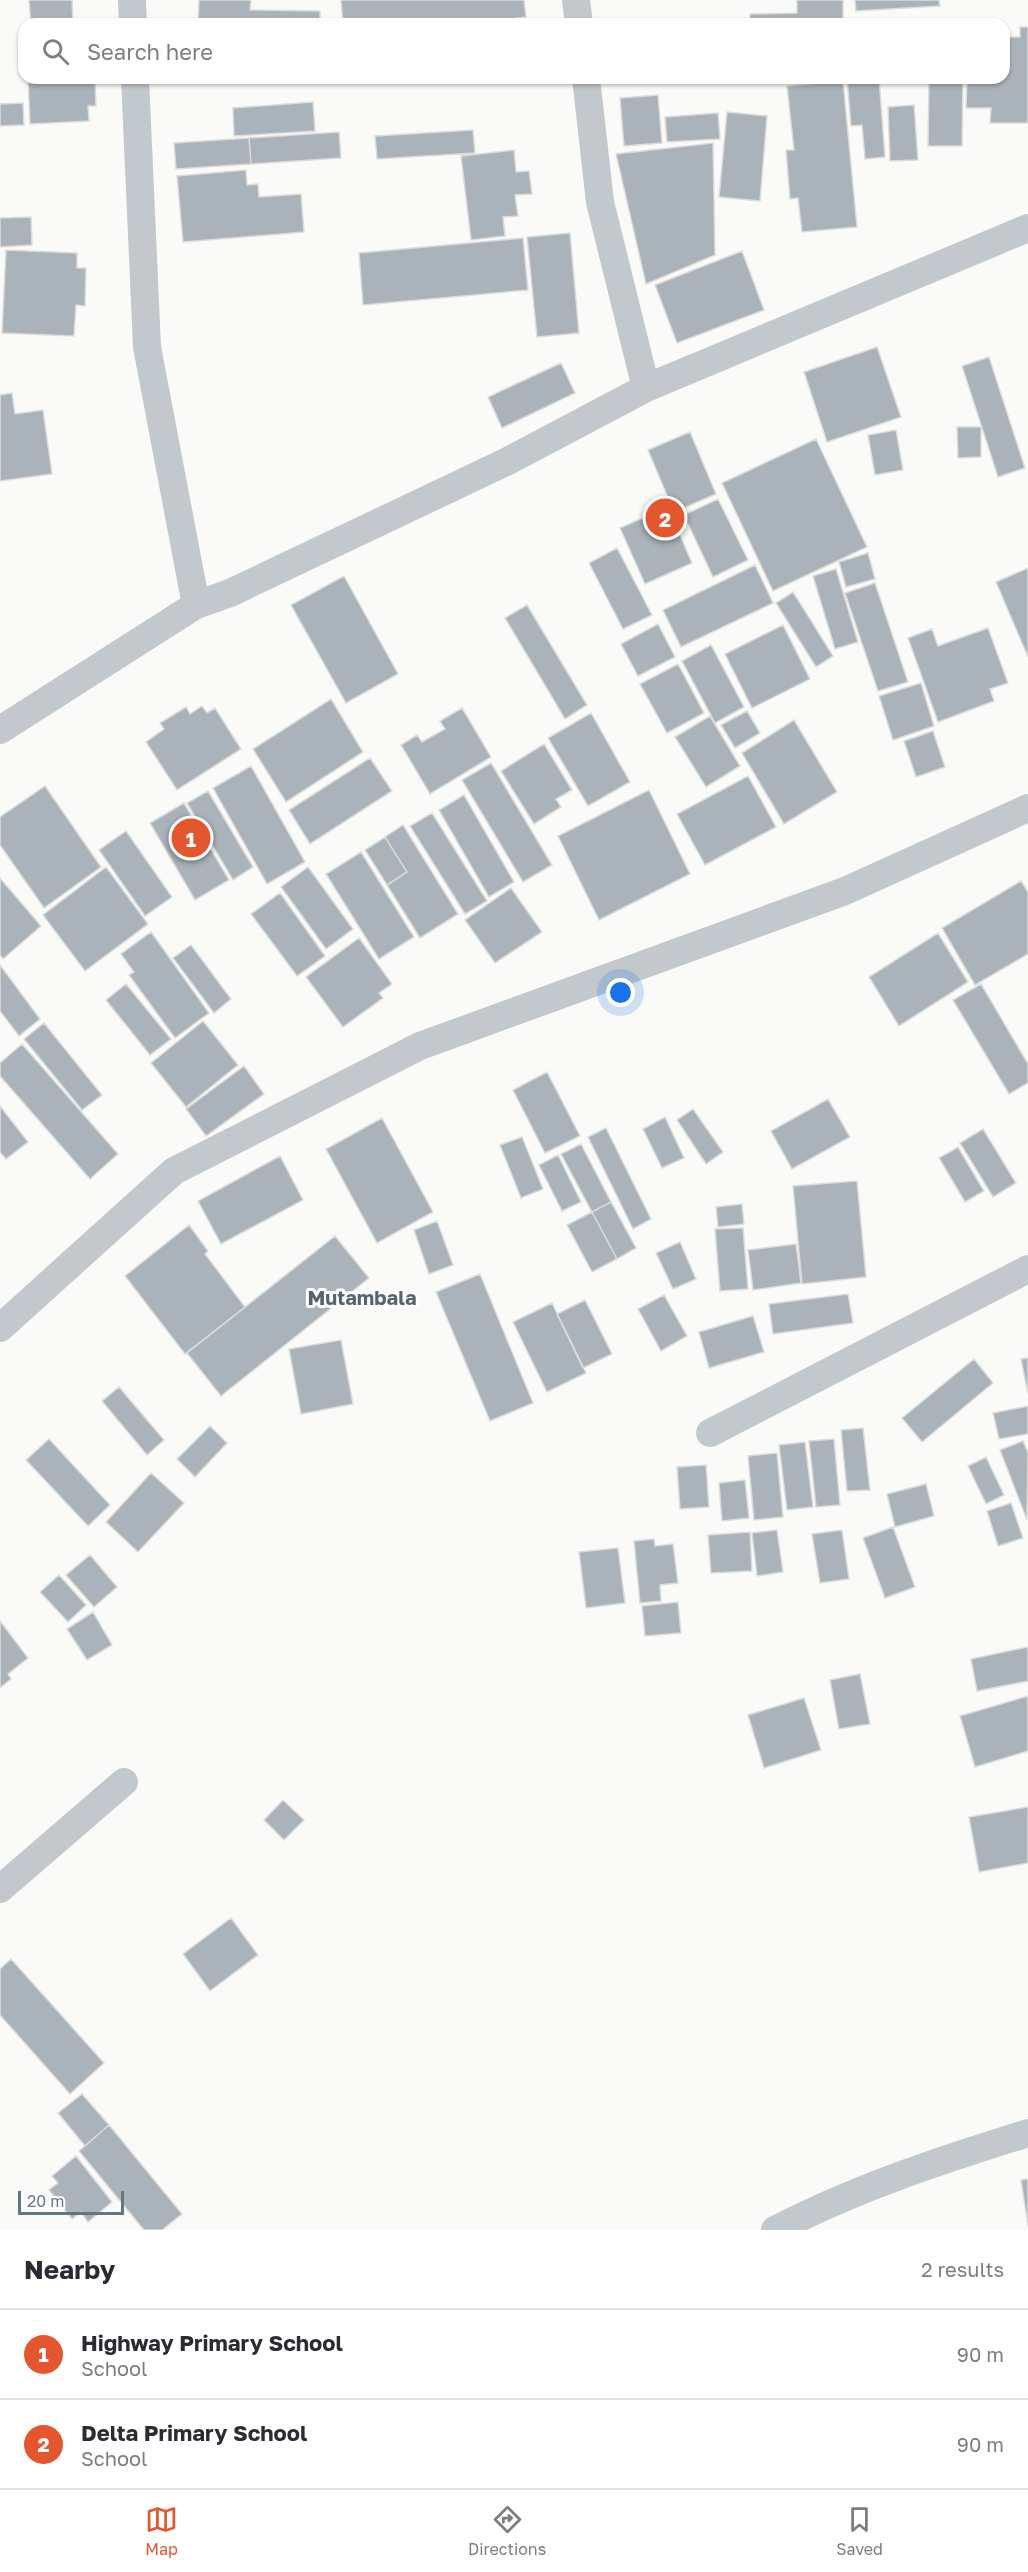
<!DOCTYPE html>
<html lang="en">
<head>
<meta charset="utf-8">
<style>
	:root { --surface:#fff; --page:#f7f7f7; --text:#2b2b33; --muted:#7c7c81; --line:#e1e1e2; --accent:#e4572e }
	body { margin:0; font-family:"Golos Text",sans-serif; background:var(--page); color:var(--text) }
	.scale { position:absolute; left:18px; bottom:15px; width:106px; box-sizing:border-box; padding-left:6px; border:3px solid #657683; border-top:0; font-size:16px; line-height:21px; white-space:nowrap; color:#657683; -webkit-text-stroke:4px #fff; paint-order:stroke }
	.you { position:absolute; left:621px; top:993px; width:21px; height:21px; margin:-15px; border:4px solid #fff; border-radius:50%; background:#1a73e8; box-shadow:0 0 0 9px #1a73e833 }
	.badge { display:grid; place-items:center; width:39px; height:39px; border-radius:50%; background:var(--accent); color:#fff; font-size:20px; font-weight:700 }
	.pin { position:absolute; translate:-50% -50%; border:3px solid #fff; box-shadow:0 2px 6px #0006 }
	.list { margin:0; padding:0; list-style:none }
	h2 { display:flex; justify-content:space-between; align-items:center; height:78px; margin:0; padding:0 24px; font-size:26px }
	h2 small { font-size:20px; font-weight:400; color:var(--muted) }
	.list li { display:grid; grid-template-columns:39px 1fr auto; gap:18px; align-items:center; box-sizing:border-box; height:90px; padding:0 24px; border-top:2px solid var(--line) }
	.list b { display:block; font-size:22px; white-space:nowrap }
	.list p { margin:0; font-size:20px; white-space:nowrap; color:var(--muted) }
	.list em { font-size:20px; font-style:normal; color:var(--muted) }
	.icon { flex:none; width:33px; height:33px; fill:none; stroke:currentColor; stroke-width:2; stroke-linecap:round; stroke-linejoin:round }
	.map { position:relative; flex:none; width:1028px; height:2230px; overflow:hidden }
	.search { position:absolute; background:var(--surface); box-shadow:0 2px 4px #0004; left:18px; right:18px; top:18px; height:66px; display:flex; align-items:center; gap:15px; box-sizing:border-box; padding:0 21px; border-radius:18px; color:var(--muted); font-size:22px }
	.sheet { height:258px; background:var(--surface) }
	nav { display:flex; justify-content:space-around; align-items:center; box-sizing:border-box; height:84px; border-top:2px solid var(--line); background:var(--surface); font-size:16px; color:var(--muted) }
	nav a { display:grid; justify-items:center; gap:3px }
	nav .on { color:var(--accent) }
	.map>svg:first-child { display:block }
	.building { fill:#aab3b9; stroke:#dcdcda; stroke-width:1.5 }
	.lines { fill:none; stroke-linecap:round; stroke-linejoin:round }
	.street { stroke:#c3c8cc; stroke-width:28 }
	.labels { text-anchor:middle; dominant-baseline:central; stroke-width:6; stroke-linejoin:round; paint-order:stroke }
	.quarter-label { font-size:20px; font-weight:bold; fill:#57646e; stroke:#fff }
</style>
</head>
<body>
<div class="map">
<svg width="1028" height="2230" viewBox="0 0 1028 2230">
	<rect width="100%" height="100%" fill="#fafaf8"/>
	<path class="building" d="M29,0H72L73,24H31Z
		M199,0H251L250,10L320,11V24H198Z
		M341,0H524L526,17L471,24H343Z
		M797,0H843V24H750V14L797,13Z
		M855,0H939L940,6L856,11Z
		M1020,27H1028V123H990L991,108H966L967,78H1004V37H1020Z
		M28,78H87V81H95L96,106H88L89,121L30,124Z
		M847,78H879L885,157L865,159L862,125L851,126Z
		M929,78H963L962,146H928Z
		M843,81L857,227L802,232L798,198L790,199L786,150H794L787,86Z
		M658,95L662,143L624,146L620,98Z
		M313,102L315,131L234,136L233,108Z
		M23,103L24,125L0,126V104Z
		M914,105L918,160L890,161L888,107Z
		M727,112L767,116L760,201L719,197Z
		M718,113L720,139L667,142L665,117Z
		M473,130L475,153L377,159L375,136Z
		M339,132L341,158L251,164L249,138Z
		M249,138L251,164L176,169L174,143Z
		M713,143L715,255L646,284L616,154Z
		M514,150L516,172L529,171L532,194L515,195L518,216L503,217L505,236L471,240L461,156Z
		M246,170L247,185L258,184L259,197L301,194L304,232L183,242L177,176Z
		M31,217L32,245L0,247V218Z
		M570,233L579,333L537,337L527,237Z
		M523,238L528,290L363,305L359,253Z
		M6,250L77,253V268H86L85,306L76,305L74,336L2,333Z
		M742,251L764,310L677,343L655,285Z
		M877,347L901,417L827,442L804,372Z
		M989,357L1025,468L998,477L962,366Z
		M561,363L575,393L502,428L488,397Z
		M12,393L15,414L43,410L52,474L0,481V395Z
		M957,427H981V457L958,458Z
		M896,430L903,470L875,475L868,435Z
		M690,432L716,494L674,512L648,450Z
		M816,439L867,547L773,591L722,483Z
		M718,499L748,560L713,577L684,515Z
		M668,507L692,563L645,584L620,528Z
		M617,548L652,615L623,629L589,563Z
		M868,553L875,579L846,587L839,562Z
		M755,565L773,603L681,647L663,610Z
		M1028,568V657L996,582Z
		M836,569L858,642L835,649L813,576Z
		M344,576L398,674L346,703L291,605Z
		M875,583L908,682L878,691L845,593Z
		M793,592L833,656L816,667L776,603Z
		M527,605L587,705L565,719L505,618Z
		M658,624L675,657L638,676L621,644Z
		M783,625L810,679L752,708L725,654Z
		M988,628L1008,683L990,689L994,701L938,722L908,638L932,629L938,646Z
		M711,645L744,707L715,723L682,661Z
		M678,664L704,713L667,733L640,684Z
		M921,683L934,726L893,740L879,696Z
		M331,699L363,752L286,802L253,749Z
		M202,706L207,713L215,708L241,749L177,790L146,742L164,729L160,723L186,707L190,714Z
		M462,708L491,757L430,794L401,745L417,735L422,742L445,729L440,721Z
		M747,711L760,733L735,748L721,725Z
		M591,713L630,782L588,806L548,738Z
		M710,716L740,766L706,787L675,737Z
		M794,720L837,792L784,824L742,753Z
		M933,731L945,767L916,777L904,741Z
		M544,744L572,790L556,799L561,807L534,824L501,771Z
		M370,758L392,791L310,844L289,810Z
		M491,763L552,865L523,882L462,780Z
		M251,766L305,862L267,884L213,788Z
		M748,776L776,827L705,865L677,814Z
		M45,786L101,867L44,908L0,845V817Z
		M649,790L690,874L599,920L558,836Z
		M208,791L253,867L233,880L187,803Z
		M464,795L514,882L489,897L439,810Z
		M184,803L229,880L195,900L150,823Z
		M432,813L487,901L465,914L410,826Z
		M403,825L458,914L420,938L387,885L407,872L385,837Z
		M126,831L172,897L145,916L99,850Z
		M385,837L407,872L387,885L365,850Z
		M361,852L414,937L379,959L326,874Z
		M106,867L148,924L85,971L43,915Z
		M308,867L353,929L326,949L281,887Z
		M0,878L41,926L3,959L0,955Z
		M1021,881L1028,892V954L975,985L942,928Z
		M511,888L542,932L495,963L465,920Z
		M280,893L325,956L297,976L251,914Z
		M151,932L209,1013L175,1038L129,975L134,972L121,954Z
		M938,933L968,982L899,1026L869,977Z
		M359,938L392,984L379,993L383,998L343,1027L306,977Z
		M191,945L231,999L214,1013L173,958Z
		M0,965L40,1019L19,1036L0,1011Z
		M126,984L171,1039L150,1055L106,1000Z
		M981,984L1028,1064V1083L1009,1094L953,1000Z
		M203,1021L238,1065L186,1107L151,1063Z
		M44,1023L102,1095L82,1110L24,1039Z
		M22,1044L118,1154L90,1179L0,1076V1063Z
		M244,1066L264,1094L206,1136L186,1109Z
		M547,1072L580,1136L545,1153L513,1090Z
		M828,1099L850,1137L792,1169L771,1131Z
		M0,1106L28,1142L6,1159L0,1152Z
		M693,1109L723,1152L706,1164L677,1120Z
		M665,1117L684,1158L662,1168L643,1129Z
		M382,1118L433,1212L377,1243L326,1149Z
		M606,1128L651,1219L633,1229L588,1137Z
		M983,1129L1016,1183L993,1197L960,1143Z
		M522,1137L543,1189L521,1198L500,1145Z
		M581,1144L611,1202L592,1212L561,1154Z
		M958,1147L984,1191L965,1202L939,1158Z
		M558,1155L581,1202L562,1211L539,1165Z
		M280,1156L303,1200L221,1244L198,1201Z
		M857,1181L866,1277L802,1284L793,1186Z
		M611,1202L636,1248L617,1259L592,1212Z
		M742,1204L744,1224L718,1227L716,1207Z
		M592,1212L617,1259L592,1272L567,1225Z
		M437,1221L453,1265L429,1274L414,1230Z
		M189,1225L208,1251L205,1254L245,1307L185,1354L125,1276Z
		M743,1228L748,1289L720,1291L715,1229Z
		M335,1236L369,1278L221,1396L187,1353Z
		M680,1242L696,1279L673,1289L656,1253Z
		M796,1244L801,1283L753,1290L748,1250Z
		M480,1274L533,1403L490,1421L436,1292Z
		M848,1294L853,1323L773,1334L769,1304Z
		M664,1295L687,1336L661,1351L638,1309Z
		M585,1300L612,1354L583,1368L557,1314Z
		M552,1303L586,1373L547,1392L513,1322Z
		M753,1316L764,1352L709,1368L699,1332Z
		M341,1340L353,1404L301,1414L289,1349Z
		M1028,1358V1394L1021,1359Z
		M974,1359L993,1383L922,1442L902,1418Z
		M119,1387L164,1440L147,1455L102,1401Z
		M1028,1406V1434L999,1439L993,1413Z
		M210,1426L227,1443L195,1477L177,1459Z
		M863,1428L870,1490L847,1491L841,1430Z
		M49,1439L110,1505L88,1526L26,1460Z
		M834,1439L840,1505L816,1507L809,1441Z
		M1023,1441L1028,1453L1027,1520L1000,1450Z
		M805,1442L813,1507L787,1510L779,1445Z
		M777,1453L783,1517L754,1520L748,1456Z
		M986,1457L1004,1495L986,1504L968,1466Z
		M706,1465L709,1507L680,1509L677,1467Z
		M151,1473L184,1503L138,1552L106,1522Z
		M745,1480L749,1518L722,1521L719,1483Z
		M926,1484L934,1516L895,1527L887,1494Z
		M1011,1503L1023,1538L998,1546L987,1511Z
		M893,1527L915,1587L885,1598L863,1538Z
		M777,1530L783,1572L757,1576L752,1533Z
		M842,1530L849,1579L820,1583L812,1534Z
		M750,1532L752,1571L711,1573L708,1535Z
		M654,1539L655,1546L673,1544L678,1583L660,1585L661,1601L640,1603L634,1541Z
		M618,1548L625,1603L586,1608L579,1552Z
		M90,1555L117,1587L94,1607L66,1575Z
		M59,1575L86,1605L68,1622L40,1592Z
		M678,1602L681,1633L645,1636L642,1606Z
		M93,1612L112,1645L87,1660L67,1629Z
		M0,1621L28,1658L8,1674L11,1679L0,1688Z
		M1028,1647V1681L977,1691L971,1659Z
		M860,1674L870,1724L839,1729L830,1680Z
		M1028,1696V1751L975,1767L960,1716Z
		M804,1698L821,1750L764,1768L748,1715Z
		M283,1800L304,1820L284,1840L264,1820Z
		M1028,1807V1863L979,1872L969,1817Z
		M231,1918L258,1955L210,1991L183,1954Z
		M11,1959L104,2063L70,2094L0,2015V1969Z
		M82,2094L109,2125L85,2146L58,2113Z
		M109,2125L182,2214L162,2230H144L79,2151Z
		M76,2156L112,2202L88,2222L81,2212L72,2219L49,2190L58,2183L52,2176Z
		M1028,2179V2226L1021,2180Z"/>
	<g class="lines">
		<path class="street" d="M132,0L133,24
			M576,0L579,24
			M135,78L147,347L196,605
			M586,78L600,202L646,388
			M0,730L196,605L230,593L506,462L646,388L1028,228
			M0,1328L174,1171L420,1046L845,891L1028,808
			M710,1433L1028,1269
			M0,1889L124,1782
			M775,2230C856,2188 941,2160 1028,2133"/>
	</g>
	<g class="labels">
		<g class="quarter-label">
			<text x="362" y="1297">Mutambala</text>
		</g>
	</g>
</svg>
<div class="scale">20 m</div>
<div class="you"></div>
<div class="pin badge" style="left:191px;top:838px">1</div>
<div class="pin badge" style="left:665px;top:518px">2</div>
<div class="search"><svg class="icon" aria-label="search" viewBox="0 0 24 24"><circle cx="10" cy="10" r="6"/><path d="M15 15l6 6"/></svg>Search here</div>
</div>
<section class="sheet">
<h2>Nearby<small>2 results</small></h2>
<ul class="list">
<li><span class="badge">1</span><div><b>Highway Primary School</b><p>School</p></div><em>90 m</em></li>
<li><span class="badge">2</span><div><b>Delta Primary School</b><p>School</p></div><em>90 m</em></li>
</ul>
</section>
<nav>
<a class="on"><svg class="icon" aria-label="map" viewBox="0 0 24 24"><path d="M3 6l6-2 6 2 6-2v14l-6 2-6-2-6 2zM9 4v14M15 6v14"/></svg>Map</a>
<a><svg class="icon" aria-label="directions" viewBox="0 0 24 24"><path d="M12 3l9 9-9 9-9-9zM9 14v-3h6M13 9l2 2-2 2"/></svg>Directions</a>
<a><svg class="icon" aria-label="saved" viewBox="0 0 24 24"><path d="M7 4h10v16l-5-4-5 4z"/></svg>Saved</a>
</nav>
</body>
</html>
